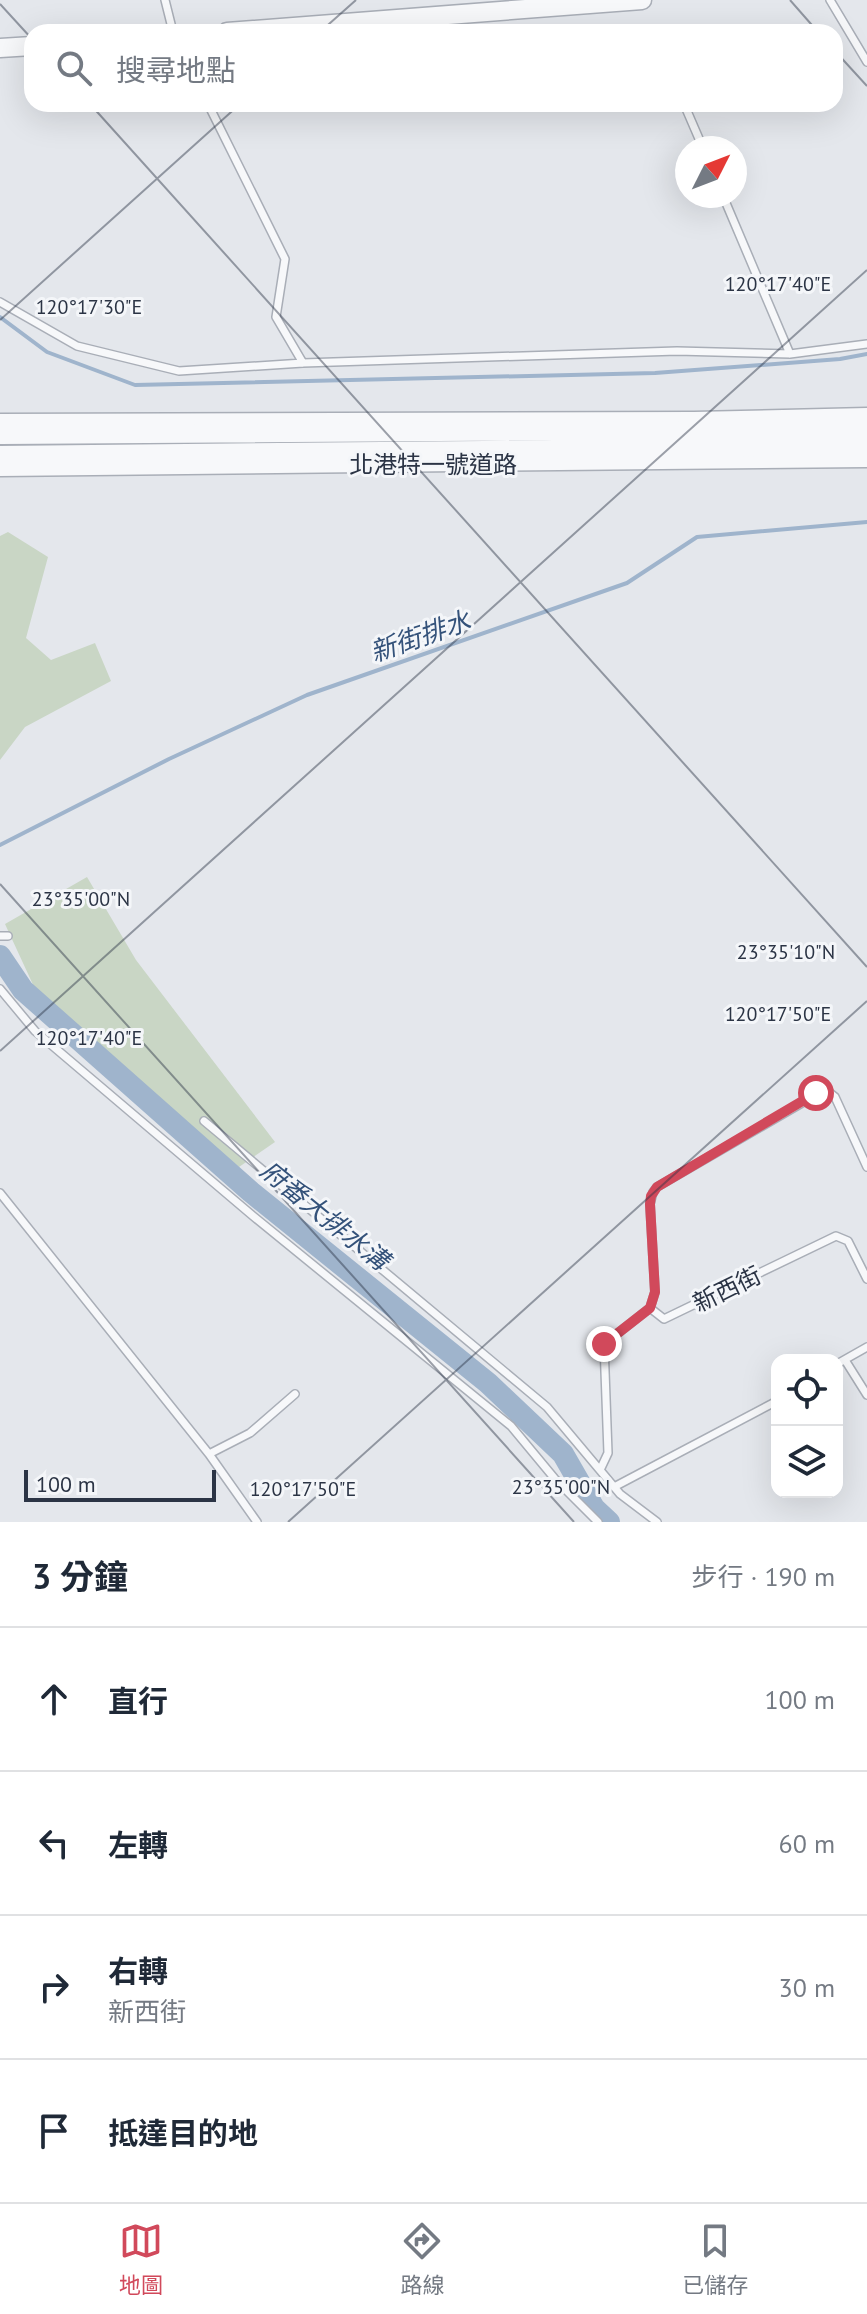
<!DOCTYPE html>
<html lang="zh-TW">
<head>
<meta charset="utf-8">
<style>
	:root { --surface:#fff; --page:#f6f6f7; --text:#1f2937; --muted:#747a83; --line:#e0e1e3; --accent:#d1495b }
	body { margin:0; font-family:"PT Sans","Noto Sans TC",sans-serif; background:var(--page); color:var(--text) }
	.controls { position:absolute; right:24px; bottom:24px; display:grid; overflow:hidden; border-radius:16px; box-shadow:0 8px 32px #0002 }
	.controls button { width:72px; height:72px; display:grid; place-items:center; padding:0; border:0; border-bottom:2px solid var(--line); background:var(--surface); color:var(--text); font:40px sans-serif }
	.compass { position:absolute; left:675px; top:136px; width:72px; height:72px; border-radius:50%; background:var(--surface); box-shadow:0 8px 32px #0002; rotate:48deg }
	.scale { position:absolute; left:24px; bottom:20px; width:192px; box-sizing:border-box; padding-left:8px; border:4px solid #2b3445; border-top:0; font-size:22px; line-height:28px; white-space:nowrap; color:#2b3445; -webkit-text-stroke:6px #f4f6f9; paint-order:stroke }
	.stop { position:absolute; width:24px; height:24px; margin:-18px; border:6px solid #d1495b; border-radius:50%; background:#fff }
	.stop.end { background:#d1495b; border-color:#fff; box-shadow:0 2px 8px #0008 }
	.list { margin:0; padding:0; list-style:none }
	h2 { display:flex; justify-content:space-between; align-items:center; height:104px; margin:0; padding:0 32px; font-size:34px }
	h2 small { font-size:26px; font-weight:400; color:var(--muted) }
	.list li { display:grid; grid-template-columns:52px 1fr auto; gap:24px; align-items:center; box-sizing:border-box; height:144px; padding:0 32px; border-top:2px solid var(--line) }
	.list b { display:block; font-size:30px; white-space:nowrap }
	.list p { margin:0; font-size:26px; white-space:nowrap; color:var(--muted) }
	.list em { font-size:26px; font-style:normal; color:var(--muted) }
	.icon { flex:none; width:44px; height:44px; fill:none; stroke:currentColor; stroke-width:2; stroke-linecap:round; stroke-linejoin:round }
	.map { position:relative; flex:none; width:867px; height:1522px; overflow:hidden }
	.search { position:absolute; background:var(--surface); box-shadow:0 8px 32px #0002; left:24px; right:24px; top:24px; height:88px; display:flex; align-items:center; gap:20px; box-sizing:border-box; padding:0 28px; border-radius:24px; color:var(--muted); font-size:30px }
	.sheet { height:680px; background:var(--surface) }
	nav { display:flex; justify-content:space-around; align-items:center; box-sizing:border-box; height:112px; border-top:2px solid var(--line); background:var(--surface); font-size:22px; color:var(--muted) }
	nav a { display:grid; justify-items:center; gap:4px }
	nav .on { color:var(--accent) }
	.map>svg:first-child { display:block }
	.green { fill:#c9d6c5 }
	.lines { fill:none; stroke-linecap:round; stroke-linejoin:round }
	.stream { stroke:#9fb4cc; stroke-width:4 }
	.river { stroke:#9fb4cc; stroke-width:22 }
	.service-casing { stroke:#a9aeb7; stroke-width:10 }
	.minor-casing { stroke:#a9aeb7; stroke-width:17 }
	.tertiary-casing { stroke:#a9aeb7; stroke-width:21 }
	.service { stroke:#f7f8fa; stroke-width:7 }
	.minor { stroke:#f7f8fa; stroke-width:14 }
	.tertiary { stroke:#f7f8fa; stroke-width:18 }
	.route { stroke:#d1495b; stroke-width:10 }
	.ticks { fill:none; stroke:#2b3445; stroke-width:2; stroke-opacity:0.45 }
	.labels { text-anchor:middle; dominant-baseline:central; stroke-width:6; stroke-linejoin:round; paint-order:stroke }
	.street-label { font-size:24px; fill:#2b3445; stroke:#f4f6f9 }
	.water-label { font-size:26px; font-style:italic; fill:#34527a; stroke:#f4f6f9 }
	.ticks-label { font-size:20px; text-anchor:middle; fill:#2b3445; stroke:#f4f6f9; stroke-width:6; stroke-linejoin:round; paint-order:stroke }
</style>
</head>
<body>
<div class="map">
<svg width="867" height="1522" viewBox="0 0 867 1522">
	<rect width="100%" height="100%" fill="#e4e7ec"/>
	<path class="green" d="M8,532L48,557L26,638L51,660L95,643L111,681L25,727L0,760V536Z
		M87,877L136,960L275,1142L239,1167L178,1120L35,989L5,924Z"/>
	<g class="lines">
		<path class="stream" d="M0,317L47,352L135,385L655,373L840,359L867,354
			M0,845L169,759L307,695L627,583L697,537L867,522"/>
		<path class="river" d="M0,956L23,990L251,1192L488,1383L563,1454L594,1508L609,1522"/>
		<defs>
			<path id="service" d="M165,0L173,32
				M830,0L867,62
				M208,104L285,259L276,317L303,363
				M684,104L703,148
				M723,196L790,354
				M0,302L77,346L179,371L303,363L677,351L790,354L867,344
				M0,936H8
				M0,989L35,1031L253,1216L511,1426L555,1479L598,1522
				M204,1121L547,1407L620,1494L657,1522
				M0,1193L209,1454L257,1522
				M650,1308L655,1292L650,1204L653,1192L657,1187L821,1092L830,1093L835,1097L867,1167
				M845,1360L867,1395
				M837,1364L867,1347
				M209,1454L250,1433L295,1394
				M600,1470L608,1453L604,1344L650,1308L664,1319L836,1236L848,1241L867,1279
				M614,1487L777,1401"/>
			<path id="minor" d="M0,421L694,419L867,415
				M0,469C289,464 578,464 867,460"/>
			<path id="tertiary" d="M227,32L642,0
				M0,48L32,46
				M0,435L867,429
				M0,455L867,446"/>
		</defs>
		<use href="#service" class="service-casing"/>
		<use href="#minor" class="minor-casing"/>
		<use href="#tertiary" class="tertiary-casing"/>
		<use href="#service" class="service"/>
		<use href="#minor" class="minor"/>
		<use href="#tertiary" class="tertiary"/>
	</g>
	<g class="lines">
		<path class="route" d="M604,1344L650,1308L655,1292L650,1204L651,1196L657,1187L816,1093"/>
	</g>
	<path class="ticks" d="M790,0L818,32M0,4L32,39M320,32L356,0M835,51L867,86M90,104L867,967M0,320L240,104M0,884L574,1522M0,1051L867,270M288,1522L867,1001"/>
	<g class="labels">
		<g class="street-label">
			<text x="433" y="464">北港特一號道路</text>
			<text transform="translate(727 1289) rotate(-26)">新西街</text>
		</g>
		<g class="water-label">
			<text transform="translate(420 636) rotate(-19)">新街排水</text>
			<text transform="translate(325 1215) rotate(39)">府番大排水溝</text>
		</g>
	</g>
	<g class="ticks-label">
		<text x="778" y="291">120°17'40"E</text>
		<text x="89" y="314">120°17'30"E</text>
		<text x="81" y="906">23°35'00"N</text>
		<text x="786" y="959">23°35'10"N</text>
		<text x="778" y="1021">120°17'50"E</text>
		<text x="89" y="1045">120°17'40"E</text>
		<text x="561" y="1494">23°35'00"N</text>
		<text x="303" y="1496">120°17'50"E</text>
	</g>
</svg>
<div class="controls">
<button><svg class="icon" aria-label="locate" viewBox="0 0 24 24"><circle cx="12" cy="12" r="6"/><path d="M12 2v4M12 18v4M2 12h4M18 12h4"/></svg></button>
<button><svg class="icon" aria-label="layers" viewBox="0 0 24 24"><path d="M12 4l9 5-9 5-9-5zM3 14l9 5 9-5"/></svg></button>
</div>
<svg class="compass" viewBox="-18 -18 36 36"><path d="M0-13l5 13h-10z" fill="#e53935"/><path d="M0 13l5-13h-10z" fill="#747a83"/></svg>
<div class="scale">100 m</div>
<div class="stop" style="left:816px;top:1093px"></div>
<div class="stop end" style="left:604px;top:1344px"></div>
<div class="search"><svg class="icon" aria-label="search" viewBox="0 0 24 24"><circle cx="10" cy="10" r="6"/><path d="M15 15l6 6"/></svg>搜尋地點</div>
</div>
<section class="sheet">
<h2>3 分鐘<small>步行 · 190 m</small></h2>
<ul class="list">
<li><svg class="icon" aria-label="ahead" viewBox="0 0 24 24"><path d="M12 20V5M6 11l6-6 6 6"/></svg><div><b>直行</b></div><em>100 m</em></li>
<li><svg class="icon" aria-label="left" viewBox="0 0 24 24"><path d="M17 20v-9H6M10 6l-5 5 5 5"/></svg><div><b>左轉</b></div><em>60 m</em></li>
<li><svg class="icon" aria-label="right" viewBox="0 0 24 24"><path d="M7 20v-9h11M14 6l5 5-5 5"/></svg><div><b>右轉</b><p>新西街</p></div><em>30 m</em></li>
<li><svg class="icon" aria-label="arrive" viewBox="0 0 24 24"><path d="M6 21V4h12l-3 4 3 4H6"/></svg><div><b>抵達目的地</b></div></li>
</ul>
</section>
<nav>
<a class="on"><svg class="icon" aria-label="map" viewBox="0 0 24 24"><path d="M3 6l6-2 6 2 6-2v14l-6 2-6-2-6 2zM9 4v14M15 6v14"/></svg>地圖</a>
<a><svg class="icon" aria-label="directions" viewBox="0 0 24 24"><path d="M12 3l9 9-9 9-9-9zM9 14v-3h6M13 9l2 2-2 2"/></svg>路線</a>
<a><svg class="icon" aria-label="saved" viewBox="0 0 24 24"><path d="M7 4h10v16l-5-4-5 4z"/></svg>已儲存</a>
</nav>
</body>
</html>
